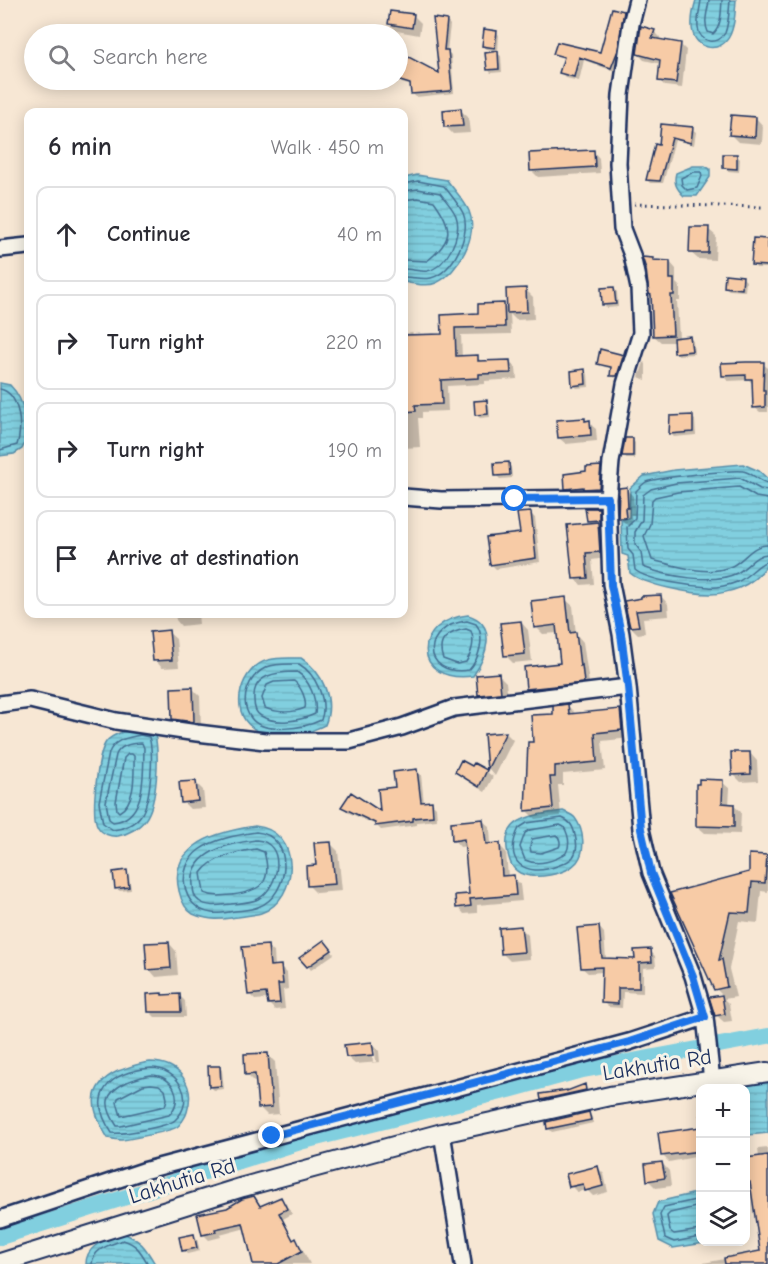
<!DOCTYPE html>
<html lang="en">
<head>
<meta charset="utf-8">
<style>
	:root { --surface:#fff; --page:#f2f2f3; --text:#2b2b33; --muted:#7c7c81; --line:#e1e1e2 }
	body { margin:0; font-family:"Comic Neue",sans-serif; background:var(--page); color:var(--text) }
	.controls { position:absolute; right:18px; bottom:18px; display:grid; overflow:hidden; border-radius:12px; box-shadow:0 3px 15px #0003 }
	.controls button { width:54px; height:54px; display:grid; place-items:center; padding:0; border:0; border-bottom:2px solid var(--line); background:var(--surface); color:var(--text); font:30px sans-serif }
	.stop { position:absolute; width:18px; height:18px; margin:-14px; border:4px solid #1a73e8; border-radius:50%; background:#fff }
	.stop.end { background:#1a73e8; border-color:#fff; box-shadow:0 2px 6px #0008 }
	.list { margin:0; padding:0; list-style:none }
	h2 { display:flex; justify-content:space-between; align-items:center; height:78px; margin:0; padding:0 24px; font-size:26px }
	h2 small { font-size:20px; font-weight:400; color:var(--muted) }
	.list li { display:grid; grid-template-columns:39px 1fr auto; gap:18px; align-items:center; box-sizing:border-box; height:96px; margin:0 12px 12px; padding:0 12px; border:2px solid var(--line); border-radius:12px }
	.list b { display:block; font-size:22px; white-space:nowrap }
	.list em { font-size:20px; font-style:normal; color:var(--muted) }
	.icon { flex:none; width:33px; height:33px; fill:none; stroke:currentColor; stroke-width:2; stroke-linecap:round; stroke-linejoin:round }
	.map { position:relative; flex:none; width:768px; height:1264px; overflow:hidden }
	.search { position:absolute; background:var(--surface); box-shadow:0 3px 15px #0003; left:24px; top:24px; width:384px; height:66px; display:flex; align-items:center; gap:15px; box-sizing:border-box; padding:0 21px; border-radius:33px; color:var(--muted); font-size:22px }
	.panel { position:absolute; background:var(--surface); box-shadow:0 3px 15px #0003; left:24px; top:108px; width:384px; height:510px; border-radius:12px }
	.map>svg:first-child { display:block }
	.water { fill:url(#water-rules); stroke:#588fab; stroke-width:1.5 }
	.shadow { fill:#0003; fill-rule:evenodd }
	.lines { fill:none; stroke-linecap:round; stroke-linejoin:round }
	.shore { stroke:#446f92; stroke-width:1.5 }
	.canal { stroke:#81cfdf; stroke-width:16 }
	.building { fill:#f7cba6; stroke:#1b2f5e; stroke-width:1.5 }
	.minor-casing { stroke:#1b2f5e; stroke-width:20 }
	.tertiary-casing { stroke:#1b2f5e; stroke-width:22 }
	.path { stroke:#1b2f5e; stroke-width:3; stroke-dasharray:1.5 4.5; stroke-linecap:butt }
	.minor { stroke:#f7f3e8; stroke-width:15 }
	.tertiary { stroke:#f7f3e8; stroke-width:18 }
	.route { stroke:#1a73e8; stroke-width:8 }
	.labels { text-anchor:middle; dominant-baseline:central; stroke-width:6; stroke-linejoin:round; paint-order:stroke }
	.street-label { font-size:22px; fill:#1b2f5e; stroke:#f7f3e8 }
</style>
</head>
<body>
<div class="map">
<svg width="768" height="1264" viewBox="0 0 768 1264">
	<defs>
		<pattern id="water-rules" width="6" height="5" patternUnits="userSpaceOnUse" patternTransform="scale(1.5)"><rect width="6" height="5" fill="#81cfdf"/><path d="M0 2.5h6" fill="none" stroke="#6fb2c2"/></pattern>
	</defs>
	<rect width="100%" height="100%" fill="#f7e7d4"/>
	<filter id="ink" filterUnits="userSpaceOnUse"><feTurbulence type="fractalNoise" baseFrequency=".0167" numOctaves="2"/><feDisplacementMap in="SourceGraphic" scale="12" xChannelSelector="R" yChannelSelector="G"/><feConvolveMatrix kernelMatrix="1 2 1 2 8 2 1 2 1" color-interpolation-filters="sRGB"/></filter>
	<g filter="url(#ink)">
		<path class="water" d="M696,0H736C735,12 735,26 729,37C720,53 698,50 693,33C690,22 693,10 696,0Z
			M693,166H705L710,169V177L697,196H684C677,189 673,183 676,173Z
			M417,175L447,180C454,190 464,200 469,211C479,234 459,273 436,283C427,287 413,284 404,282V178Z
			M0,383L10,385C24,399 33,431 22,449L14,454L0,456Z
			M743,464L759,471L768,479V564C761,574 751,583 739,588C732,591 719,594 711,594C692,594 644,585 630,573L628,556L622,554L621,520L629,518L630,488L644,476L674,470Z
			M468,615C498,624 487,656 473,676C410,684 413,620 468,615Z
			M301,658C323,672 335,700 325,725C317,728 308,733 299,735C286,736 263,735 253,728C228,711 241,667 268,660C278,657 290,658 301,658Z
			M140,729L155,734C159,754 158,803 145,820C139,828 128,834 118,836C111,837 102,834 98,827C90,815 98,753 106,742C114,732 129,731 140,729Z
			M563,811C567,813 573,815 575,818C584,830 586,851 577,862C566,875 535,880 520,873C512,869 510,862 508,854C499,816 536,815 563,811Z
			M255,826C302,830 300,899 261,913C254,915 245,916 238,917C228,918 216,921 206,918C202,917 197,916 193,914C179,906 174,877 180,864C182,858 190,850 195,846C210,834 236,829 255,826Z
			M150,1062C179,1062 196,1085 187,1112C186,1116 181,1124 177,1127C171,1131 131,1139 122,1140C118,1140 113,1139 108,1138C92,1112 84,1087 118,1071C130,1067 138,1063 150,1062Z
			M768,1082V1133L748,1135L746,1128V1088H742L748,1084Z
			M700,1192V1242H711L673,1248L659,1241L653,1214L658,1202Z
			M123,1233C142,1241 145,1247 155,1264H86C86,1244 107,1240 123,1233Z"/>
		<path class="shadow" d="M623,12L628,17L622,55L616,72L584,60L579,81L566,78L561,73L565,59L555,53H601Z
			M413,15L421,23L419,35L397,31L390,24Z
			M447,21L450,25L447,51L451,55L454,93L416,97L413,94L412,86L402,83L399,80L440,75Z
			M654,31L660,37L659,41L680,44L686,50L682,88L665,86L659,80L661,64L644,60L638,54Z
			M496,32L499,35L498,51L487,49L483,46Z
			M497,53L501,56L502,72L491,73L488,69Z
			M460,110L468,117L470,133L453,134L446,127Z
			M756,118L763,126L762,144L738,142L731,135Z
			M662,126L692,129L696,132L694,145L675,140L663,183H650L647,180L660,147Z
			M593,151L599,158L600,173L538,177L532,171Z
			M737,156L740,159L739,172L728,171L724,168Z
			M708,229L716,236L715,260L698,259L690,252Z
			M768,240V268H756L753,264Z
			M653,259L656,262H670L676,269V283L680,287V301H677L679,339L689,338L693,341L694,354L678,355L675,352V342H661L654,336Z
			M743,278L746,281L745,291L729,290L725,287Z
			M613,288L617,292L618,307L607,308L604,305Z
			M525,289L533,297L534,319L516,320L510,314L511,334L461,335L462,358L477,357L483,363L510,361L516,368L517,379L485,381V384L447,386L448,411L422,412V418H418L420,447L404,448V334L412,333L415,336L444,335L443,316L480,314L503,304L508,309Z
			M627,350L629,351L620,379L618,378Z
			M601,351L624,357H622L615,378L612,375V369L602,366L598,363Z
			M644,362L646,364V380L639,377Z
			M763,364L768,368V412H760L754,407L752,383L749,380L728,381L723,376Z
			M585,371L588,374L589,387L577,388L573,385Z
			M486,402L489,405L490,417L480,418L476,415Z
			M692,417L695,420L696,435L674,437L671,434Z
			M584,419L596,429L597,441L566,444L559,438Z
			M632,439L635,443V459H627L624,455Z
			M508,464L511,467L512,478L500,479L497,476Z
			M600,468L604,471L602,491L586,490L570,491L567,488L588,473Z
			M626,489L633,496L635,515H631L632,525H627L620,518Z
			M598,509L601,513L602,523H596L604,531L606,558L592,560L594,584L581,585L575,578L592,524L588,521Z
			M530,513L535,518L540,562L496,569L491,564L521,534Z
			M661,596L668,604L669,616L643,618L645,633L638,634L631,627L626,602Z
			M565,599L573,606L576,634L583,642L590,690L535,696L528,689L561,665L558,633L543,634L536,627Z
			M175,614H198L199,624L181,626L176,620Z
			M521,622L528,630L532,661L513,663L505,655Z
			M168,632L176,639L179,667L162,668L155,660Z
			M499,675L506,682L508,700L487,702L480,695Z
			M193,689L200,696L201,729L181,726L174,719Z
			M568,706L577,715L620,711L628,719L630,738L602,741L605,770L563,774V785H558L561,816L535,819L526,810L555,715Z
			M506,733L513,740L495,776L489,769L486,735Z
			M750,753L757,761L758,781L741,782L734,775Z
			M474,765L486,771L493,777L485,792L463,778L456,772L473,768Z
			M417,771L421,775L424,803L431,802L436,807L437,820L417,822V825L381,830L376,825L347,812L343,807L381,814L397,789Z
			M722,782L730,789L729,805H733L741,812L740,834L705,833L697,826Z
			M196,783L203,790L205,808L190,809L183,802Z
			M483,821L490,827L491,846L499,845L506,852L508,877H513L520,884L522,901L477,905V913L464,914L458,907L471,895L467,846L460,847L454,840Z
			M330,843L338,851L342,891L316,893L309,886Z
			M766,856L768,858V892L761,891L758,923L739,921L729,969L736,997L724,999L729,1004L732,1021L724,1022L716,1015L711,998L723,996L716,989L672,894L750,873Z
			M126,872L129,875L131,890L120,891L117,888Z
			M599,927L604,933L606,960L637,961L650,951L655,956L656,967L643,968V993L623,992L622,1008L608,1007L603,1002V972L588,973L582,968Z
			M521,928L528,935L530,959L510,961L502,953Z
			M169,943L176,951L178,975L156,977L149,969Z
			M327,945L334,954L311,970L308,966Z
			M268,947L274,952L275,967H281L287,973L288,989L283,990L285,1009L275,1010L269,1004L268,999L255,1000L249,994Z
			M180,996L185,1001L186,1017H155L150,1012L164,997Z
			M372,1043L379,1051L380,1062L355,1064L347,1057ZM372,1050H375L376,1062H373Z
			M267,1054L275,1062L279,1114L267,1115L259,1107L257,1081L254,1082L246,1074Z
			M219,1067L222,1070L224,1089L214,1090L211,1087Z
			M584,1086L588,1093L546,1102L543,1099Z
			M589,1114L592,1117L593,1123L552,1132L548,1128Z
			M699,1115H700V1156L669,1162L663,1156L659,1134L700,1129Z
			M768,1148V1264H698L762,1252L752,1187L747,1182L746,1160L759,1158L758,1149Z
			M662,1163L669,1171L671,1186L656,1188L648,1180Z
			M598,1168L604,1174L608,1192L593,1196L587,1190L577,1192L571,1186Z
			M254,1197L262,1207L281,1198L286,1204L292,1214L283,1219L294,1240L301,1246L310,1264H255L246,1228L220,1235L221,1237L209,1240L203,1234L228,1209Z
			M193,1235L197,1239L200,1251L187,1254L184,1251Z"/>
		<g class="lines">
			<path class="shore" d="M701,0C700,9 697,18 698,28C700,43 718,46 725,33C729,23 729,10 730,0
				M709,0C708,11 703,21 708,32L713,34C722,26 721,11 722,0
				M694,172H701L702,176L697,188L687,190L682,185L681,178Z
				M404,184L418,181L444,186C450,194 458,203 463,213C472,233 453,273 431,278C422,280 413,277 404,277
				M404,191L418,189L440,193C445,200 453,208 456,216C463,234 447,267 427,271C419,272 411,269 404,269
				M404,200L418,198L434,201C453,227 454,240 427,261L404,260
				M0,389C20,393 23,429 17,445L0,450
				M768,483C759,482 753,473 743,471C735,469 655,478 646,482C643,484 639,488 636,491L635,519L627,527L628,549L633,555L635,570C648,581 691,586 709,587C717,588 730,585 737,582C748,578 759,562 768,561
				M768,490L760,489L740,478L676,483L651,489L643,495L642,520L635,532V544L641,552L643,567C666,576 714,585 737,573C748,567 755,554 768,554
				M768,499L756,497L739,487L678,492L655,497L652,500L650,524L644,536L652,560C676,566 709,577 732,566C746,559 751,545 768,545
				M467,621L476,624C486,637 479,659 469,670C419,677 422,625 467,621Z
				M466,629L471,631C475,641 472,653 466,662L457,664L443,659C436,640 448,632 466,629Z
				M299,664C316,674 328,701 321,720C305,728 263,735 251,718C238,700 249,675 267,667C276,663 289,664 299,664Z
				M297,672C310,680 317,700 315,714C300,721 276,725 261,716C255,713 254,706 254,700C252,674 277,672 297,672Z
				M294,681C301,687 307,699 305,708C293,713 278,713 265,708L262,698L267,685L274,682Z
				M140,735L149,737C154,753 151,801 141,815C135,824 123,829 113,830L103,823L99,802L109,753C114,739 127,738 140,735Z
				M142,743L144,748C143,773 147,819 113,822L109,819L106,802L116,755C120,745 132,743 142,743Z
				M128,754H132L134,756C134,774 136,803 119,812L117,810L116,802L124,758Z
				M562,818C570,821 573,826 575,835C577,843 578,850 573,857C569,862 562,864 557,866C525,878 502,862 519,828L527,823Z
				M560,825L564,827C569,836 571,844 566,853C555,861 538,866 525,860L520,847L525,833L530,830Z
				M256,832C295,835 291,895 258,907C251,910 243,910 235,911C228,912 219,914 212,913C181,909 175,868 199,850C214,839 238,835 256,832Z
				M556,835C560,837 561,844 559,847L541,853L531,852L530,847L532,839Z
				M256,840C287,842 280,887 258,899C250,903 239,903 231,904C221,905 208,908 199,901C194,898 193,890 193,885C189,852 230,843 256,840Z
				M256,849L264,852C273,883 261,891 232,895C222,896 214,897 204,893L201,873C212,857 237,852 256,849Z
				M151,1068C178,1068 197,1100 175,1120C169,1126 122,1135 112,1133C85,1094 110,1072 151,1068Z
				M151,1075C173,1075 185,1099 169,1115L121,1126H117C103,1105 104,1093 127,1082C135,1079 142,1076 151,1075Z
				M151,1084L159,1085L165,1090L167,1099L165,1106L121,1116L117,1102L118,1098L143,1085Z
				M700,1199L664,1207L660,1215L665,1238L674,1242L700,1237
				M700,1206L670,1213L667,1216L670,1231L674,1234L700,1230
				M92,1264C93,1248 110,1245 123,1240C137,1244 141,1252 148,1264"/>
			<path class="canal" d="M0,1237L300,1142L509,1090L578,1071L768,1036"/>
		</g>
		<path class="building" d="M612,8L624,11L618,50L611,68L579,57L574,77L559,73L564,57L553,54L557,42L600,52Z
			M390,11L414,14L412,28L388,24Z
			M433,18L447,20L444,50H448L452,89L449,91L411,94L410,84L397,80L403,54L439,73Z
			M641,26L655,30L652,38L681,43L676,83L658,81L660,60L637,54Z
			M484,29L497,31L495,48L482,46Z
			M498,51L499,69L487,70L485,53Z
			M461,108L463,126L444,127L443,110Z
			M731,115L756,117L755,137L729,135Z
			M661,124L693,127L691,143L672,138L660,181L646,180L655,144L659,145Z
			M594,150L595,167L530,171L529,153Z
			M723,154H737V169L723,168Z
			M690,227H709L708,253H689Z
			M753,238L768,239V266L751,265Z
			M642,257L653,258V260L670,261V279H674V295H671L673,335L653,336L651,295L649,294L646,269Z
			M725,274L743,276L742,289L724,287Z
			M614,287L616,304L602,305L601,288Z
			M526,288L527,312L507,313L506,289Z
			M504,303L505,327L455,328L456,356L478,355V361L510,360L511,373L479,374V378L441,380L442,404L415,405L416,411L404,412V335L442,334L441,315L478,313V304Z
			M690,336L692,351L674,353L673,338Z
			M626,347L617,376H610L611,367L597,364L600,349L624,355Z
			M746,362H764L763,390H765V407L753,408L752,379H746V375L722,376L721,363Z
			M585,369L586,384L572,386L571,371Z
			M487,400L488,414L475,415L474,401Z
			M693,415V432L669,434L670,416Z
			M585,418V421L590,420L591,435L558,438L556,420Z
			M625,438H633V456H622Z
			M509,462L510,475L495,476L494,463Z
			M601,466L599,488L583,489V487L565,489L564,474L586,471V467Z
			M627,487L628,508H625L626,518H618L619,488Z
			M585,508H599V520L587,521Z
			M531,512L536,558L490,565L486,537L520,533L517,513Z
			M598,522L600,552L586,553L588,578L573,579L567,525Z
			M661,595L662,609L636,611L639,626L630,627L624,601L641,598V596Z
			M566,597L570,633L576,632L580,666L582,665L584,683L526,689L524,667L560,663L556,625L534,628L531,601Z
			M521,621L525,654L504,656L500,623Z
			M169,630L172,660L153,661L150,632Z
			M499,673L501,693L478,695L476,675Z
			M193,687L194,722L172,719L171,688Z
			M568,704L569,714L620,709L622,730L595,733L597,762L555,766V777H550L553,808L525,811L528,742H533L531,715L553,714V706Z
			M506,732L487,770L484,734Z
			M731,752H750L751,774L732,775Z
			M461,760L472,766L474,763L487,770L479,787L455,772Z
			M417,769L421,802L432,801L433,816L413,818V821L375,826V823L341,807L351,792L380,811L378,789L395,787L393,772Z
			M699,779L723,780L722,803L734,804V827L696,826V784H699Z
			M196,781L198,801L181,803L179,782Z
			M483,819L486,844L500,843L502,876L514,875L516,895L470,899L471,906L456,908L455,895L469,894L464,839L452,841L451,822Z
			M331,842L335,884L307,886L306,866L316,865L314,843Z
			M749,854L767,855L765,883L752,882L749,913L730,912L719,960L722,959L727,987L714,990L670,893L749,872Z
			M127,870L129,887L115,889L113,872Z
			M521,926L524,952L501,954L499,928Z
			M599,926L602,958L635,959L634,950L651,949L652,962L639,963V988H618V1004L601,1003L602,967L581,968L577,928Z
			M324,940L332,950L307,967L299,958Z
			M169,942L171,968L147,970L145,943Z
			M268,945L270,966L281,965L283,984H278L280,1003L268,1004L266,993L248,995L242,947Z
			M162,993V995L180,994L181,1012H148L147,994Z
			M722,995L725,1014L715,1016L709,997Z
			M372,1042L374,1055L346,1057L344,1045Z
			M268,1053L272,1107L258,1108L255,1074L245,1075L244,1054Z
			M208,1066H220L221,1086L209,1087Z
			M585,1084L586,1090L541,1100L540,1094L567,1090V1091Z
			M589,1112L591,1120L547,1129L546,1122Z
			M700,1127V1151L661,1156L658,1133Z
			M768,1155V1264H725L724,1258L760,1251L750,1182H746V1158Z
			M662,1162L665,1178L647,1181L645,1164Z
			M598,1166L603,1186L585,1191L583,1184L569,1187L566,1174Z
			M254,1196L260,1206L281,1197L287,1209L279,1213L293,1240L296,1238L302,1251L278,1264H253L243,1223L215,1229L216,1232L202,1235L197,1214L227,1208L242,1199Z
			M194,1234L197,1248L182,1251L179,1237Z"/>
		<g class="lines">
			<defs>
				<path id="minor" d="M637,0L631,24L621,95L618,163L622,229L632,255L639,288L641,333L625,384L611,462L608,498L611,584L621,634L628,687L641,829L651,873L693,976L705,1017L712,1081
					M0,249L28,246
					M404,497L441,500L608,498
					M0,704L30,700L116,721L197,733L265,741H349L402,727L454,708L628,687
					M442,1133L463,1264
					M0,1219L143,1171L629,1042L705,1017"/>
				<path id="tertiary" d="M0,1263L243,1187L442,1133L610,1096L768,1072"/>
			</defs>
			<use href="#minor" class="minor-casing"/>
			<use href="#tertiary" class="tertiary-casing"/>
			<path class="path" d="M634,204L763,207"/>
			<use href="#minor" class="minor"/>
			<use href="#tertiary" class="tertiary"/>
		</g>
	</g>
	<g class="lines" filter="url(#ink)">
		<path class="route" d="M272,1136L629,1042L705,1017L693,976L651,873L641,829L628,687L621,634L611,585L608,498L515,499"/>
	</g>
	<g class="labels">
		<g class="street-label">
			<text transform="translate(657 1065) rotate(-9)">Lakhutia Rd</text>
			<text transform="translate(182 1181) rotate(-17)">Lakhutia Rd</text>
		</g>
	</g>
</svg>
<div class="controls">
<button>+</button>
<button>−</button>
<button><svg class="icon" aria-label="layers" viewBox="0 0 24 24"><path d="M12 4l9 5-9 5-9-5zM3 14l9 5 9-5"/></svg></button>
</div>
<div class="stop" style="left:515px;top:499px"></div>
<div class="stop end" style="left:272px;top:1136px"></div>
<div class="search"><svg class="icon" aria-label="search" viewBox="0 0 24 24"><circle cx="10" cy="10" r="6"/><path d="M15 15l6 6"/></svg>Search here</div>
<section class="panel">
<h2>6 min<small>Walk · 450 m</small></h2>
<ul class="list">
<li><svg class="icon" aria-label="ahead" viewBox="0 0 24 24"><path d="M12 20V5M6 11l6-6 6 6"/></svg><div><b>Continue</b></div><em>40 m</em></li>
<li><svg class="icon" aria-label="right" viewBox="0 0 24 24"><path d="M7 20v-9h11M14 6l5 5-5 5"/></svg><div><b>Turn right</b></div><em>220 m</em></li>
<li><svg class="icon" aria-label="right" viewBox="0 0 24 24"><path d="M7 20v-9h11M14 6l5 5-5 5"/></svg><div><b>Turn right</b></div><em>190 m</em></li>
<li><svg class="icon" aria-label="arrive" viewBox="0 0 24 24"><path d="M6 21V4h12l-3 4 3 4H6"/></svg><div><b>Arrive at destination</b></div></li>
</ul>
</section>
</div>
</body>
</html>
